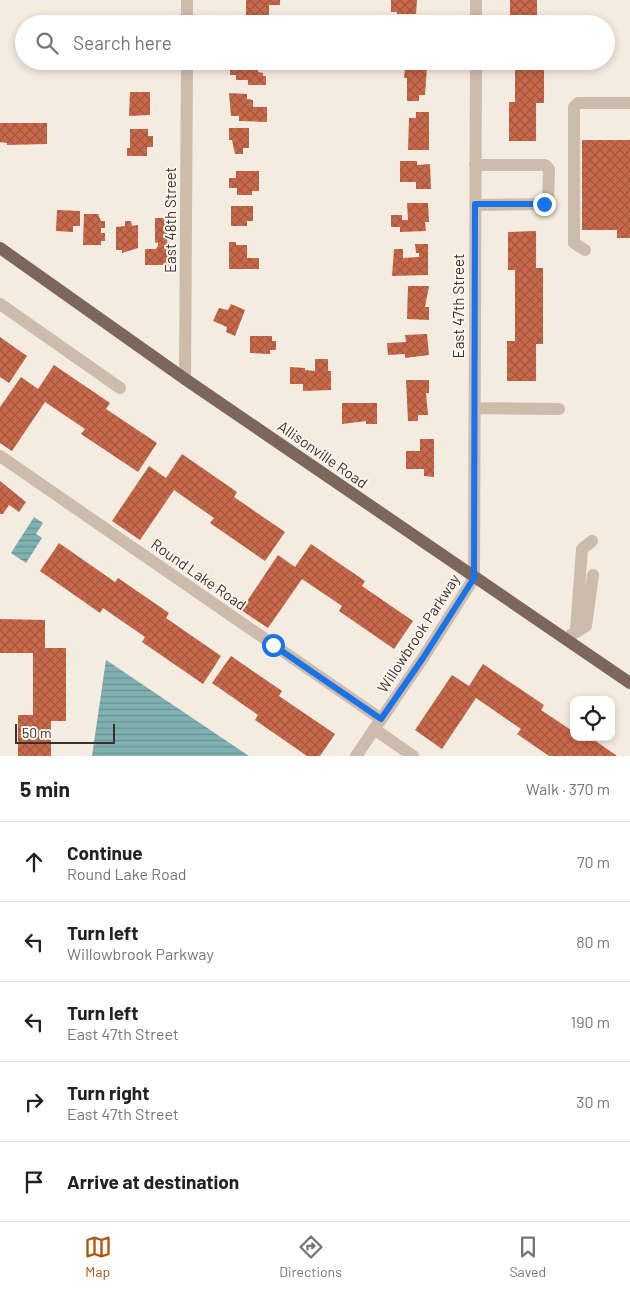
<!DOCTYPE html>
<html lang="en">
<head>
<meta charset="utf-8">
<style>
	:root { --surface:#fff; --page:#f6f6f6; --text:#222; --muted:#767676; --line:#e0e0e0; --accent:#b45309 }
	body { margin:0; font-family:Barlow,sans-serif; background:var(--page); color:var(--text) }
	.controls { position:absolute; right:15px; bottom:15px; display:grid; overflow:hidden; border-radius:10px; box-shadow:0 2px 8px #0003 }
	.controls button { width:45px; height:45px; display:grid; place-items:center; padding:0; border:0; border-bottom:1px solid var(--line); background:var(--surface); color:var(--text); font:25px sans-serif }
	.scale { position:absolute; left:15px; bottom:12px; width:100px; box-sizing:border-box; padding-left:5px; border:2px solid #3b302b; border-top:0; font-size:14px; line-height:18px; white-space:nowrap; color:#3b302b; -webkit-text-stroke:4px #fbf5ee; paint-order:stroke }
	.stop { position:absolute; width:15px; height:15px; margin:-11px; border:4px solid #1a73e8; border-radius:50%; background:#fff }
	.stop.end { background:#1a73e8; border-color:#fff; box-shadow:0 1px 5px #0008 }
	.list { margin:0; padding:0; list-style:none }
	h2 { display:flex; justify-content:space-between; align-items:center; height:65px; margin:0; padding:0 20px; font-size:21px }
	h2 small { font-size:16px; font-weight:400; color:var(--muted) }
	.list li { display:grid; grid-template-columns:32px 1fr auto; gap:15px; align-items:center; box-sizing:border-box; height:80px; padding:0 20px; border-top:1px solid var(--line) }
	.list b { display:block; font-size:19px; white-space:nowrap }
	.list p { margin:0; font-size:16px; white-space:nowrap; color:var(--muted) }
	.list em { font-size:16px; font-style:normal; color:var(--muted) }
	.icon { flex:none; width:28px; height:28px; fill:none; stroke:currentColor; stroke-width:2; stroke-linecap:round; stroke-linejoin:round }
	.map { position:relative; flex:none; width:630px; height:756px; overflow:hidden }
	.search { position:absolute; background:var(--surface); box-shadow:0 2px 8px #0003; left:15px; right:15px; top:15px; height:55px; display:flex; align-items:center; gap:12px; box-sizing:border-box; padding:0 18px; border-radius:28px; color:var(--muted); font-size:19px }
	.sheet { height:465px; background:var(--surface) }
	nav { display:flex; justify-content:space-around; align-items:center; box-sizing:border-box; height:70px; border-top:1px solid var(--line); background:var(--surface); font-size:14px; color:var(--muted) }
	nav a { display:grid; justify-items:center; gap:2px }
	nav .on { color:var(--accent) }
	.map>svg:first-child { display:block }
	.water { fill:url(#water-rules) }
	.building { fill:url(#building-cross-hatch) }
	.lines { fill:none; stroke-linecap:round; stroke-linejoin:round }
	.minor { stroke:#cdbbac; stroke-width:12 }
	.major { stroke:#7d675c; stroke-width:12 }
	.route { stroke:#1a73e8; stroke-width:6 }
	.labels { text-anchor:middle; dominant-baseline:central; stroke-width:4; stroke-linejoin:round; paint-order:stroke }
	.street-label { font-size:15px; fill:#3b302b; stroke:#fbf5ee }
</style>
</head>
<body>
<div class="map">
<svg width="630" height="756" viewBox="0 0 630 756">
	<defs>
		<pattern id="water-rules" width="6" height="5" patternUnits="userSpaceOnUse" patternTransform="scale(1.25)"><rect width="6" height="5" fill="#7fb0b2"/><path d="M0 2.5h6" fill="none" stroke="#699091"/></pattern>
		<pattern id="building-cross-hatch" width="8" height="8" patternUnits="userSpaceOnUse" patternTransform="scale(1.25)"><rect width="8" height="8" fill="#c8694b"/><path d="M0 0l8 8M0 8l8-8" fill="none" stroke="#a4573f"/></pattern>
	</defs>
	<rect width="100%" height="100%" fill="#f4ebe1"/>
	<path class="water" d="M34,517L43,523L36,534L42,538L26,563L11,553Z
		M106,660L249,756H92Z"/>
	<path class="building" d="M246,0H280V5H269V17H280V24H246Z
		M391,0H417L416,14H397V12H391Z
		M510,0H537V24H510Z
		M230,61H258V72L263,73V76H266V85H248V80H236V75H230Z
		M515,61H544V103H536V141H509V102H515Z
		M405,68H427L425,95H419V101H407V78H404Z
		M130,92H150V115L129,116Z
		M229,93L247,94V99L253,100V107H267V122L239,121V116H231Z
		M416,112H429V150H408L409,118H416Z
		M0,123H47V144L7,145V143L0,142Z
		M229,128H249V148H243V154H235L232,140H229Z
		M130,129H148V136H153V147H147V156H127V148H130Z
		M582,140H630V238H617V230H582Z
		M400,161H417V165L430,164L431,189H416V182H400Z
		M236,171H259V191H252V195H237V188H229V178H236Z
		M407,203H428L429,222H425L426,231L400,232V227H391V215H402V220H408Z
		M231,206H253V221H247V226H231Z
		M57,210L80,211V226H73V232L56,231Z
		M84,214H98L101,221H105V228H101V233H105V241H101V245H83Z
		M155,218H168L167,250L173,249V269H166V265H145V249H156L158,246V242L155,243Z
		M125,221H131L132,226L138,225V248L122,253V250H116V227L125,226Z
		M536,231V268H543V344H536V381H507V341H515V270H508V232Z
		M229,242H236V245H247V258H259V269H229Z
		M415,244H428V275L392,276L394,249H403V258L419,257V253H416Z
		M408,286H429L425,307H429V320L407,319Z
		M231,304L245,310L235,336L226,332L227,327L213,321L219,308L228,310Z
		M427,334L429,355L405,358V354L388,355L387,343L406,342L405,335Z
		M250,336H272V341H276V350H270V354L250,353Z
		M0,337L27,356L9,383L0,377Z
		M315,359H328V371H331V390L303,391V384H290V367L305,368V370L315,371Z
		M54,365L110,403L106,409L157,443L138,472L81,434L85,429L45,402L12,451L0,443V407L21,377L38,389Z
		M406,380H429V393H426L428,415H418V421H408Z
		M342,403H377V424H366V421L342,424Z
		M420,439H434V477L424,476V469H406V451H420Z
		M182,454L237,492L234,497L285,532L265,561L210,523L214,518L174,490L140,540L112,521L149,466L166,478Z
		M0,481L26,502L19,512L9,505L3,514H0Z
		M59,543L115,582L118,578L169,613L166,618L221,656L203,684L142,642L145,637L103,608L100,613L40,571Z
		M311,544L365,581L362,586L413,621L394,649L339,611L342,606L302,579L268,628L241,610L278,555L295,567Z
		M0,619L45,620V648H66V721H51V756H18V715H33V653H0Z
		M231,656L282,691L279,696L335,734L320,756H307L255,720L258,715L212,683Z
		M483,664L544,705L541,710L574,732V737H590L617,756H549L517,734L521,729L476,698L442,749L415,730L452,675L469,686Z"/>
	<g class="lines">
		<path class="minor" d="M187,24V0
			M476,24V0
			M475,205L544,204L548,201L549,169L545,165H475
			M585,250L574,243V107L578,103H630
			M0,304L120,388
			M185,379L187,61
			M475,408L559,409
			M0,456L381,719
			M576,630L582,549L592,541
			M571,635L586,626L593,575
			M374,729L413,756
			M356,756L423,658L474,578L476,61"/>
		<path class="major" d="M0,248L185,379L630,683"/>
	</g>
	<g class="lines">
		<path class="route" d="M273,645L381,719L423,658L474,578L475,204H544"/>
	</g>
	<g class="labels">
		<g class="street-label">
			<text transform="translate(170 220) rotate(-90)">East 48th Street</text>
			<text transform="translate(458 306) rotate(-90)">East 47th Street</text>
			<text transform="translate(323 454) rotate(35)">Allisonville Road</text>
			<text transform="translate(199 574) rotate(35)">Round Lake Road</text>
			<text transform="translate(418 633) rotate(-57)">Willowbrook Parkway</text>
		</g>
	</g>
</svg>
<div class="controls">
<button><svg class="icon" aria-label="locate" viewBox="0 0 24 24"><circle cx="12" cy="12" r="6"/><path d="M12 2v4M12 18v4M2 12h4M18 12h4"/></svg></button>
</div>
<div class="scale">50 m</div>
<div class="stop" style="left:273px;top:645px"></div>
<div class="stop end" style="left:544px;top:204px"></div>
<div class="search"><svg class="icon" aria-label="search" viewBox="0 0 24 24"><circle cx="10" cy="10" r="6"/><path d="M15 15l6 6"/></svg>Search here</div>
</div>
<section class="sheet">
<h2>5 min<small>Walk · 370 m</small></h2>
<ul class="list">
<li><svg class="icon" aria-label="ahead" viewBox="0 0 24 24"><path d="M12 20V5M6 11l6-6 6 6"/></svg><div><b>Continue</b><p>Round Lake Road</p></div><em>70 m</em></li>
<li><svg class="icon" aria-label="left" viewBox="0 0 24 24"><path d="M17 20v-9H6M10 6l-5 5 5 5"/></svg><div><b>Turn left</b><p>Willowbrook Parkway</p></div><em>80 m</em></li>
<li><svg class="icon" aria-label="left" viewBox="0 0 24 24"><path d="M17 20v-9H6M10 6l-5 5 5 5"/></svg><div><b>Turn left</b><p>East 47th Street</p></div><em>190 m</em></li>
<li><svg class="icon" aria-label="right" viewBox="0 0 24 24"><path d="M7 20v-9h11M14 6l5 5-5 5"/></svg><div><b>Turn right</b><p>East 47th Street</p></div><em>30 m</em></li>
<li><svg class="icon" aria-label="arrive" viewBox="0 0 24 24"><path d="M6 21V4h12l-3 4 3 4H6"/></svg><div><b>Arrive at destination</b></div></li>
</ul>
</section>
<nav>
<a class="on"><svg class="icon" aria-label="map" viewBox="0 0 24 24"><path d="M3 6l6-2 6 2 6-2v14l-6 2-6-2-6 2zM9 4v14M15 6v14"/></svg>Map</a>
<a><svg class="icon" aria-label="directions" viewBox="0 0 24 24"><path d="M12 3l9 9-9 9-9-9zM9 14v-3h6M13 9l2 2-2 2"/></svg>Directions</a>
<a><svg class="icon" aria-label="saved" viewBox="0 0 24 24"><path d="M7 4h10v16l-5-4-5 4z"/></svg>Saved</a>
</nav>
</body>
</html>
